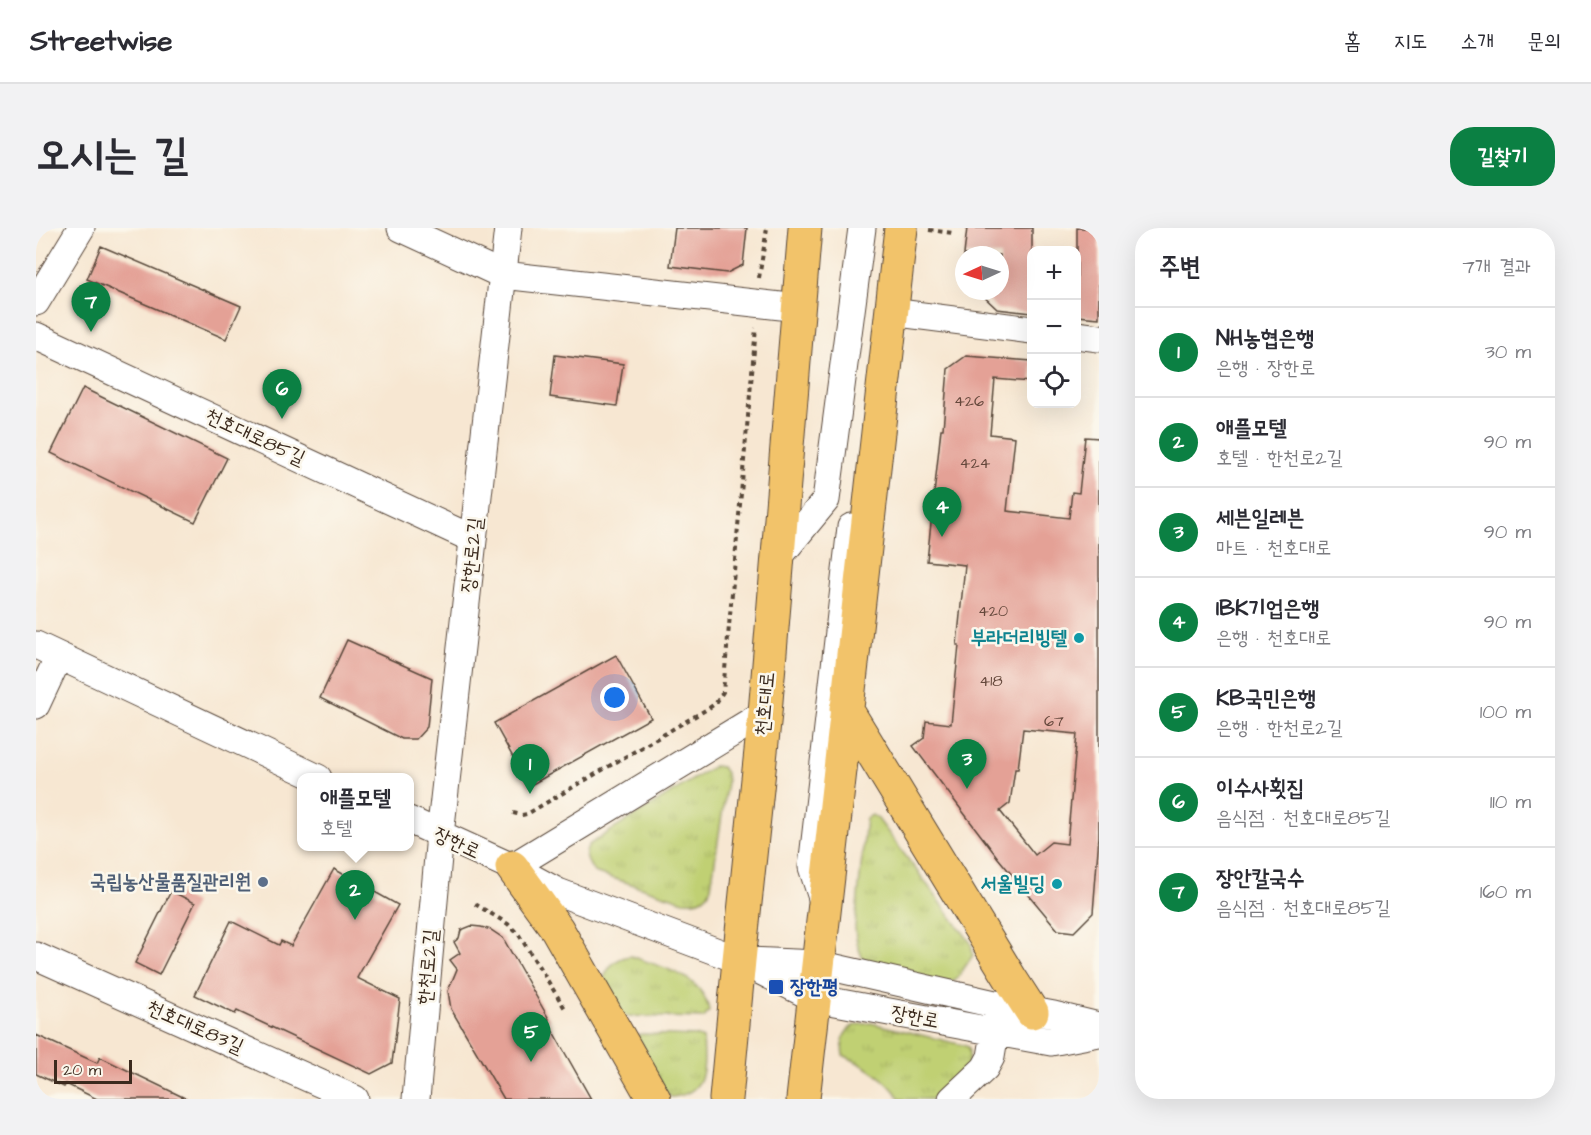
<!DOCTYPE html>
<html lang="ko">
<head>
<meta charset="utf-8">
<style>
	:root { --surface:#fff; --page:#f2f2f3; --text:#2b2b33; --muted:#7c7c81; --line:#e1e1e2; --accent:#0b8043 }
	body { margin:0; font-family:"Architects Daughter","Poor Story",sans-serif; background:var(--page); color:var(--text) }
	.controls { position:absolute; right:18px; top:18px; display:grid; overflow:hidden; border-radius:12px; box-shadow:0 6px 24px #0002 }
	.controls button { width:54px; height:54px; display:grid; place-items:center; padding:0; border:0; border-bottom:2px solid var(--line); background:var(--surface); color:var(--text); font:30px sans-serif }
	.compass { position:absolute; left:919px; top:18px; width:54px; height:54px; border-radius:50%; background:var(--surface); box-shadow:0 6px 24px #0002; rotate:266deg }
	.scale { position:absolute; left:18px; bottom:15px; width:78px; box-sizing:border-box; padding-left:6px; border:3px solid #3b2a1e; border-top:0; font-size:16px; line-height:21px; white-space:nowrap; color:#3b2a1e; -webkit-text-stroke:4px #fbf7ec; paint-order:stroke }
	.you { position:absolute; left:579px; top:470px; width:21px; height:21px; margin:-15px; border:4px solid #fff; border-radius:50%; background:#1a73e8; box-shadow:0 0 0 9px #1a73e833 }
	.badge { display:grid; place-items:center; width:39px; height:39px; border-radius:50%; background:var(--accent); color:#fff; font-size:20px; font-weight:700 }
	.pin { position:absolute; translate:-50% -50px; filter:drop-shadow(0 2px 3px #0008) }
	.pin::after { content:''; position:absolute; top:32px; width:21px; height:18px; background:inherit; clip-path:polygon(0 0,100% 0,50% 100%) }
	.popup { position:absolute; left:261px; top:545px; width:117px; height:78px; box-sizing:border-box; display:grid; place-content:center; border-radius:12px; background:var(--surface); filter:drop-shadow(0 2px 4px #0005); font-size:20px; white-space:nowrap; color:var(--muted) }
	.popup b { font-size:22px; color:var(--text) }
	.popup::after { content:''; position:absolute; left:50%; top:100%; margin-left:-12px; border:12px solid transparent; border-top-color:var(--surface) }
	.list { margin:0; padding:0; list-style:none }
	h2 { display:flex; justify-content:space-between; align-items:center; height:78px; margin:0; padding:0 24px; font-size:26px }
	h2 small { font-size:20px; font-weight:400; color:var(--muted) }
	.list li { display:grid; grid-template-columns:39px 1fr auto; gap:18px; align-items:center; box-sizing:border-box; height:90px; padding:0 24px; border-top:2px solid var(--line) }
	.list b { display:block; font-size:22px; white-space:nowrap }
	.list p { margin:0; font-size:20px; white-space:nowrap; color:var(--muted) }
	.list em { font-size:20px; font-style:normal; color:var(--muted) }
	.icon { flex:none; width:33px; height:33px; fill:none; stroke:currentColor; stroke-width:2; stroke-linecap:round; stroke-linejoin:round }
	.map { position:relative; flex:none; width:1063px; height:871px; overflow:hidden; border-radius:24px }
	header { display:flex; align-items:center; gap:36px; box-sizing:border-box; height:84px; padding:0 30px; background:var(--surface); border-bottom:2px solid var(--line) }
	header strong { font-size:28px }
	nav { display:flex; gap:33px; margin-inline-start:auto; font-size:21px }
	.intro { display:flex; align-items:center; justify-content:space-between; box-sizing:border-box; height:144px; padding:0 36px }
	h1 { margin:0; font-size:42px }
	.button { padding:15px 27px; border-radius:24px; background:var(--accent); color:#fff; font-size:21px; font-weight:700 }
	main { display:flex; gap:36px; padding:0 36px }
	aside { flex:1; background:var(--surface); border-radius:24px; box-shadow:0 6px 24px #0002 }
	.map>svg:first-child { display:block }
	.grass { fill:url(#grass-tufts); stroke:#7e7d48; stroke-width:1.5 }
	.building { fill:#e4a196; fill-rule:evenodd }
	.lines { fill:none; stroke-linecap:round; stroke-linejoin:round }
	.minor-casing { stroke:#574639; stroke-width:29 }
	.major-casing { stroke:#574639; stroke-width:35 }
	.path { stroke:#574639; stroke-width:4; stroke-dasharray:4.5 4.5; stroke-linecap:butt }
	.minor { stroke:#fff; stroke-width:27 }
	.major { stroke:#f2c36a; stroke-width:33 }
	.culture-dot { fill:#0f9aa8; stroke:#fbf7ec; stroke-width:2 }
	.service-dot { fill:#5c6f8a; stroke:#fbf7ec; stroke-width:2 }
	.transit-dot { fill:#1a4fb4; stroke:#fbf7ec; stroke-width:2 }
	.labels { text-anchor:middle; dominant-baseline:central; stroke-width:5; stroke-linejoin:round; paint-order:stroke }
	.number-label { font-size:16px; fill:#65483c }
	.street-label { font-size:20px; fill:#3b2a1e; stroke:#fbf7ec }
	.culture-label { font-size:20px; font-weight:bold; fill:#0d838f; stroke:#fbf7ec; text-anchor:end }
	.service-label { font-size:20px; font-weight:bold; fill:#4e5e75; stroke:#fbf7ec; text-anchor:end }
	.transit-label { font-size:20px; font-weight:bold; fill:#164399; stroke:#fbf7ec; text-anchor:start }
</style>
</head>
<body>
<header>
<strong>Streetwise</strong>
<nav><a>홈</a><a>지도</a><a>소개</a><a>문의</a></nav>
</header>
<div class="intro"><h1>오시는 길</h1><a class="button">길찾기</a></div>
<main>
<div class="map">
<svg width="1063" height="871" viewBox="0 0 1063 871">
	<defs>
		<pattern id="grass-tufts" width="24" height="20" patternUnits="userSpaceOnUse" patternTransform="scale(1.5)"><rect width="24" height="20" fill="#c0d073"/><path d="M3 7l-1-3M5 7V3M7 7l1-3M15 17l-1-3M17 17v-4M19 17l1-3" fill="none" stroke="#a6b363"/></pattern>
	</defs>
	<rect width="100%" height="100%" fill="#fbf7ec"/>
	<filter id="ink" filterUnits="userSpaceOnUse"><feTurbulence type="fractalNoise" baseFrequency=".0167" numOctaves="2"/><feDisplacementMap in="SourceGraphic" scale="12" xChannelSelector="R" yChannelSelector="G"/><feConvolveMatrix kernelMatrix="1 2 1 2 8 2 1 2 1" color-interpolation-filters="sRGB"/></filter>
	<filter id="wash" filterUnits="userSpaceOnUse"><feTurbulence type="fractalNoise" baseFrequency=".008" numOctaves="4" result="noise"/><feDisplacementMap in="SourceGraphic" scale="24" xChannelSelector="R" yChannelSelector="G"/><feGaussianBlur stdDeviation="1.35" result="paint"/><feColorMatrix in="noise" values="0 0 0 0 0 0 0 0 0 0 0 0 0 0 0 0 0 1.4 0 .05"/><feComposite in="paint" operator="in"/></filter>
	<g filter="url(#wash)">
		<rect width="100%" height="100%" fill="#f7e7d2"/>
		<path class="grass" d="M678,538L686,539L690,545L691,554L675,659C671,672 661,674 648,673L558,644C552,635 546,625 554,616Z
			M836,587L842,591L935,715L937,727L920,752L910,756L828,733C822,721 819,711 819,698L830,590Z
			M595,728C626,740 667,746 673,783L668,790L586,788L566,755C571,740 578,730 595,728Z
			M835,795L927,817L932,819L933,826L932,839L904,871H864C851,850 828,837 807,827C805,816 807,801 820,797C824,796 830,796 835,795Z
			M608,806L660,808L667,811C669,839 671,866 635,869L630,865L601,807Z"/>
		<g id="blocks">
			<path class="building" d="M639,0H711L707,37L691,45L634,38Z
				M931,0H996V85L961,81L942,63H964V27H928V50L926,49V44Z
				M1041,0H1063V90L1041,88Z
				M65,18L205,78L190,111L51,51Z
				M519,127L587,136L581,178L514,169Z
				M930,128L996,133V154L959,151L954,206L979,209L971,283L1033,290L1036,264L1043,265L1049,209L1063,210V608L1057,685L1038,704L1022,702L962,630L877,518L888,510L890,493L915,496L923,417H921L929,337L891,333L905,201H907L912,141ZM987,501L1041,506L1031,616L1015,614L999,627L964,583L974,575L979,541H982Z
				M47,160L191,230L159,294L15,225Z
				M311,412L396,450L391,499L380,511H366L284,470Z
				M580,427L615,490L493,558L458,495Z
				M298,641L362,677L321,750L364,771L356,835L335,846L201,783L199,786L159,767L195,693L243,717L245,713L255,718Z
				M135,663L159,675L123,747L99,735Z
				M435,698L445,699L455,702L467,710L513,791L511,793L555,871H468L415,781L412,763L421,741L414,732L424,725L418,714L423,710L425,702Z
				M0,807L61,835L64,829L151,871H61L30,856L28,859L0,846Z"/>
		</g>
	</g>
	<g filter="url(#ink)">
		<use href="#blocks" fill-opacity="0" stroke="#574639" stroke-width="1.5"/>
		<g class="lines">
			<defs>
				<path id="minor" d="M365,0L467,47L763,80
					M0,74L45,0
					M855,84L996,102
					M1040,107L1063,110
					M0,108L437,311
					M742,330L790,272L826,0
					M0,417L282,550
					M0,477L23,428
					M373,592L476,639L522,664L703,732L778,770L1015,814L1063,805
					M476,639L729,485
					M788,676L776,639L815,299
					M0,728L319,871
					M713,733L782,736L963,777L1018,787L1063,798
					M380,871L404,607L472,0
					M916,871L949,840L955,829L962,787"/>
				<path id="major" d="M810,481L976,753L996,784
					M476,639L521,701L618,871
					M690,871L703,732L729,485L769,0
					M767,871L865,0"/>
			</defs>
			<use href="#minor" class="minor-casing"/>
			<use href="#major" class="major-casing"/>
			<path class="path" d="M893,2L917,5
				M723,50L731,0
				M477,585L486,587L491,586L673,480L680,475L687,464L720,100
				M439,676L472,696L483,707L530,782"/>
			<use href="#minor" class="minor"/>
			<use href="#major" class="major"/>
		</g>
	</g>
	<g class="culture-dot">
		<circle cx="1043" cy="410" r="6"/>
		<circle cx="1021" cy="656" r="6"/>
	</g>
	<circle class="service-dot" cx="227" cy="654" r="6"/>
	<rect class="transit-dot" x="732" y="751" width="16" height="16" rx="3"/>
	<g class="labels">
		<g class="number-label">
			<text x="933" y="173">426</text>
			<text x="939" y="235">424</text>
			<text x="957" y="383">420</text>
			<text x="955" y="453">418</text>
			<text x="1018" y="493">67</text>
		</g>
		<g class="street-label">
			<text transform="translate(219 209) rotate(25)">천호대로85길</text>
			<text transform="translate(436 327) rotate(-84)">장한로2길</text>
			<text transform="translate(729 476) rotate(-85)">천호대로</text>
			<text transform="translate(421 615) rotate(25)">장한로</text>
			<text transform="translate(392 739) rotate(-85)">한천로2길</text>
			<text transform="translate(879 789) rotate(11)">장한로</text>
			<text transform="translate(159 799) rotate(24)">천호대로83길</text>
		</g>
		<g class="culture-label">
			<text x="1031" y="410">부라더리빙텔</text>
			<text x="1009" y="656">서울빌딩</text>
		</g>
		<g class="service-label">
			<text x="215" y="654">국립농산물품질관리원</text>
		</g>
		<g class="transit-label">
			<text x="754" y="759">장한평</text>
		</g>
	</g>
</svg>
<div class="controls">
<button>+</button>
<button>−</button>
<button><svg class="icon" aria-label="locate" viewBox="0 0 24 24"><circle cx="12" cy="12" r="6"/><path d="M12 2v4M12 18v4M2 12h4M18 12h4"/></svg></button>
</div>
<svg class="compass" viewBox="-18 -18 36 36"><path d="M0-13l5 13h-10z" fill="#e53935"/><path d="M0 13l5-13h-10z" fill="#7c7c81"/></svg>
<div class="scale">20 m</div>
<div class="you"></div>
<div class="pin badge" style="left:494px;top:566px">1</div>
<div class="pin badge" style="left:319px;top:692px">2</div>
<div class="popup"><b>애플모텔</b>호텔</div>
<div class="pin badge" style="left:931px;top:561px">3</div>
<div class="pin badge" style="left:906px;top:309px">4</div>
<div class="pin badge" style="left:495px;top:834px">5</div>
<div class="pin badge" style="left:246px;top:191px">6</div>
<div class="pin badge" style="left:55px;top:104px">7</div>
</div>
<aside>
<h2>주변<small>7개 결과</small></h2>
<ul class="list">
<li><span class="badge">1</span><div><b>NH농협은행</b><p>은행 · 장한로</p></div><em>30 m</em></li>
<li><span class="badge">2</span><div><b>애플모텔</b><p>호텔 · 한천로2길</p></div><em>90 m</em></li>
<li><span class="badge">3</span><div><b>세븐일레븐</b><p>마트 · 천호대로</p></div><em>90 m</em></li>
<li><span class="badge">4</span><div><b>IBK기업은행</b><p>은행 · 천호대로</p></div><em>90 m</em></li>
<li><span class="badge">5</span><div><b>KB국민은행</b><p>은행 · 한천로2길</p></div><em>100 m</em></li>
<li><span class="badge">6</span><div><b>이수사횟집</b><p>음식점 · 천호대로85길</p></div><em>110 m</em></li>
<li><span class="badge">7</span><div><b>장안칼국수</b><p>음식점 · 천호대로85길</p></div><em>160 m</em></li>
</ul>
</aside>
</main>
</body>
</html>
